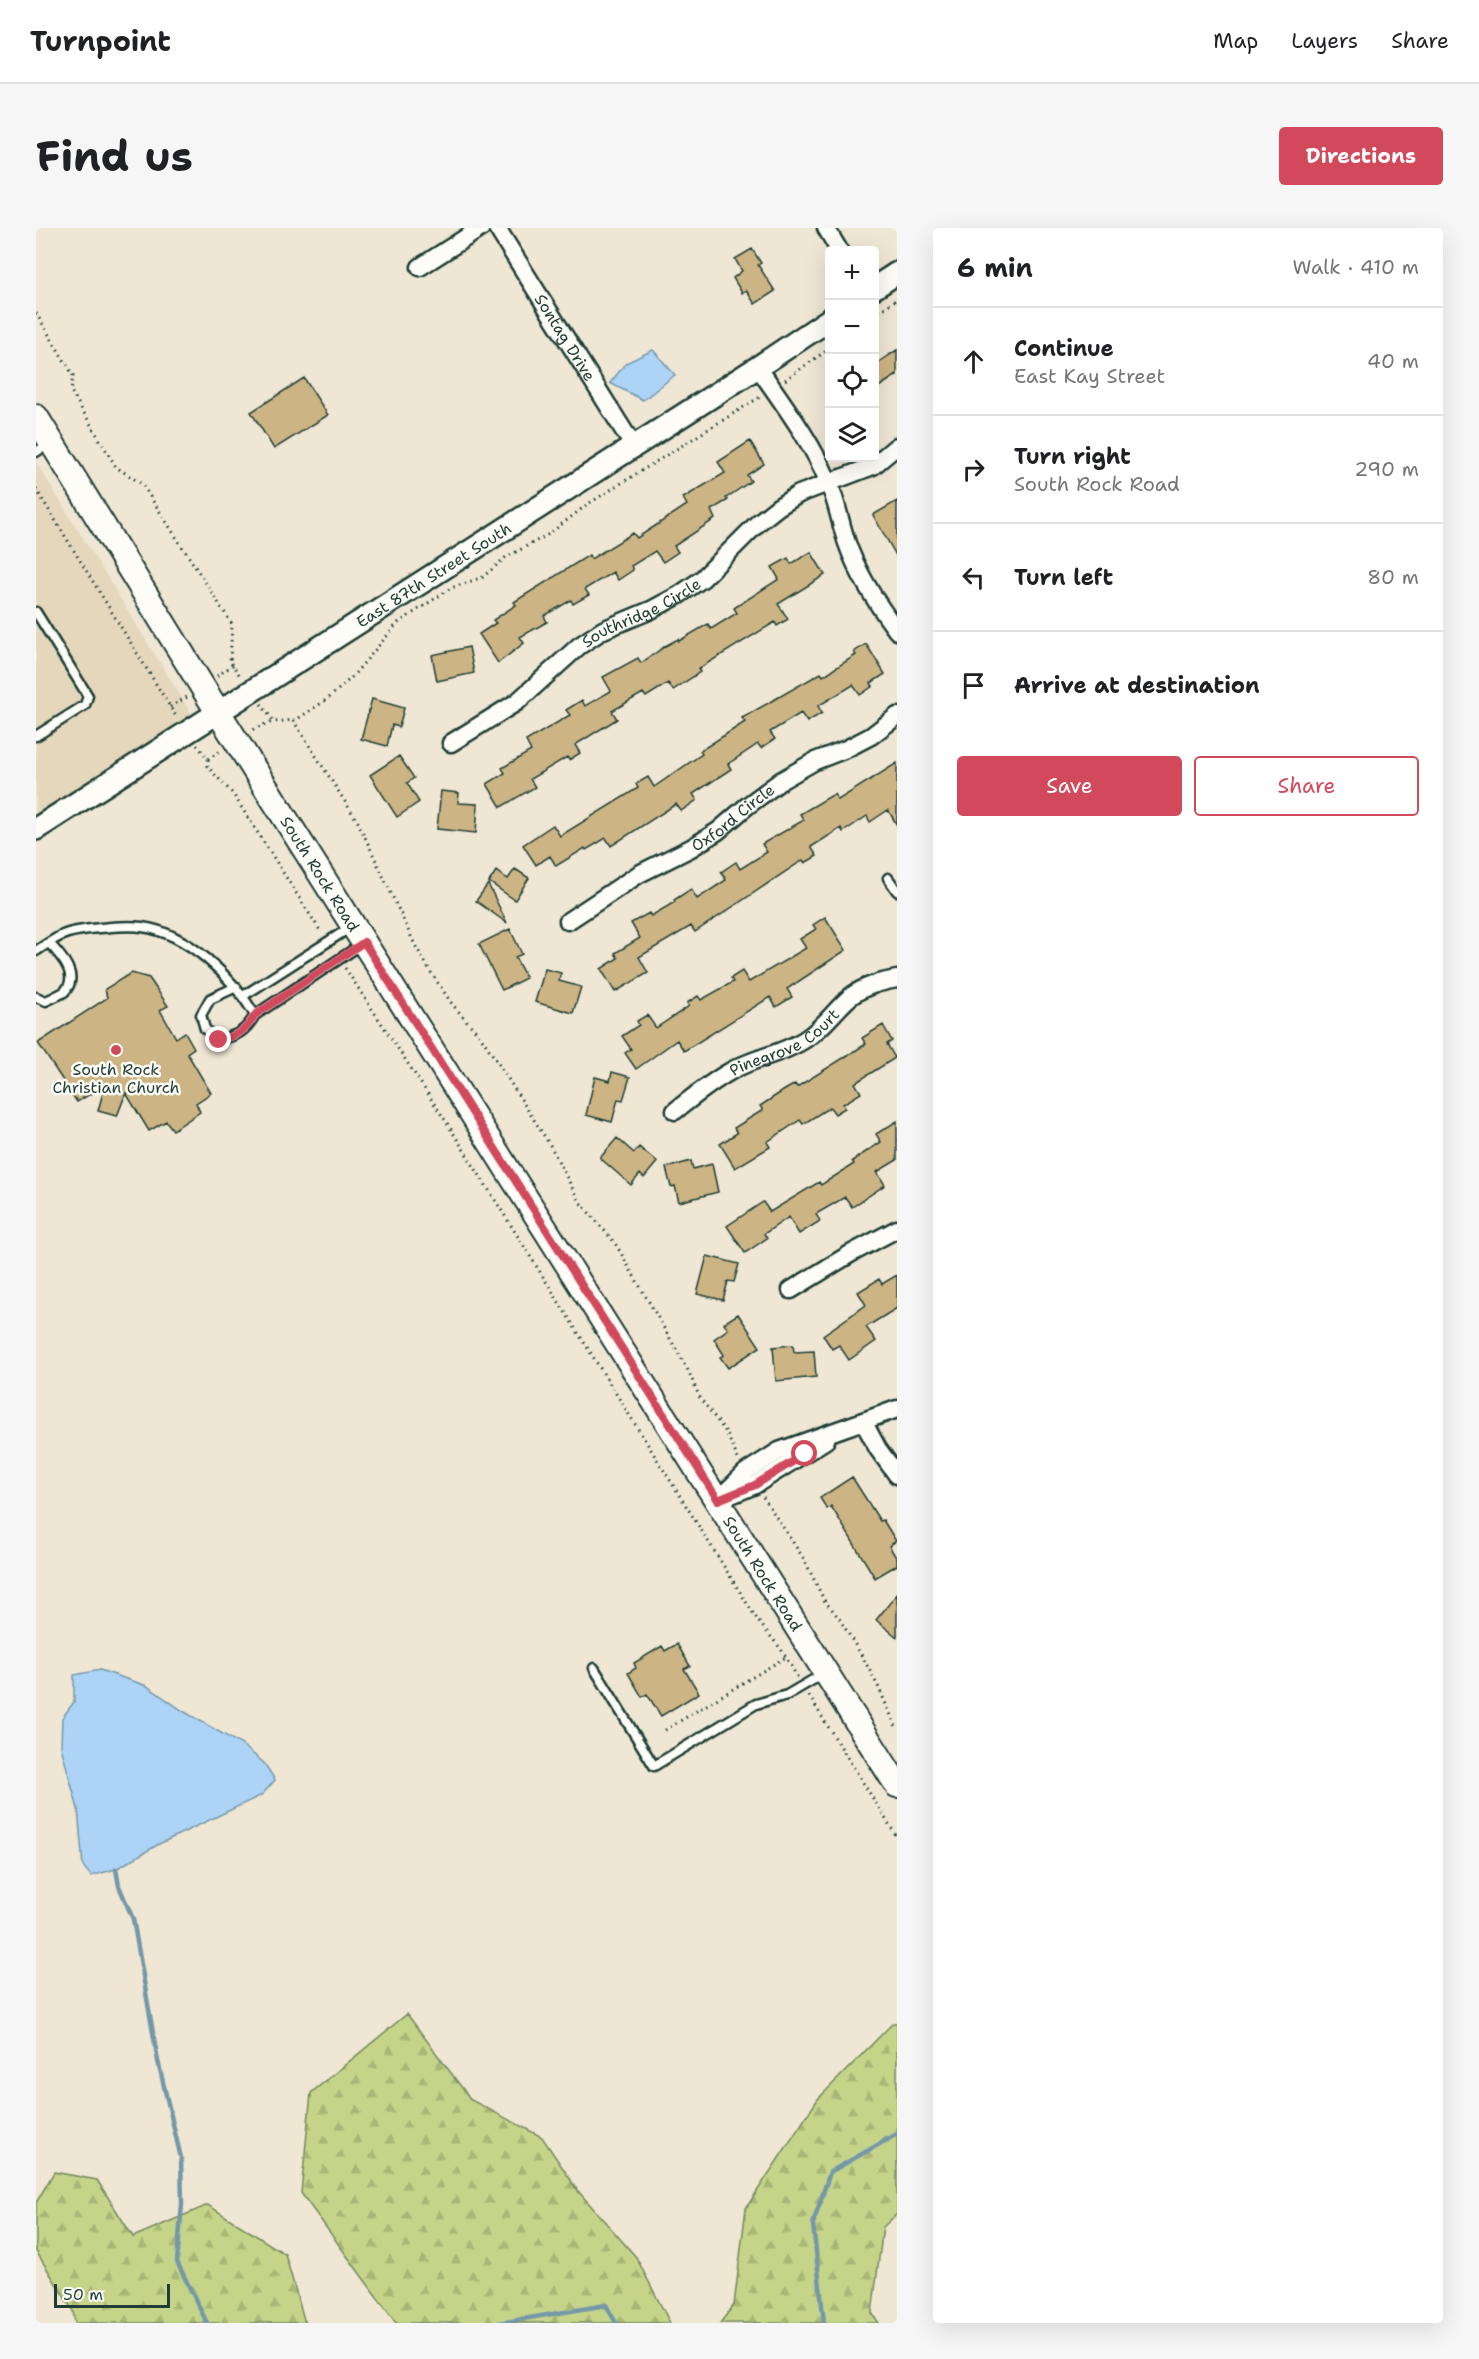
<!DOCTYPE html>
<html lang="en">
<head>
<meta charset="utf-8">
<style>
	:root { --surface:#fff; --page:#f6f6f6; --text:#202124; --muted:#757577; --line:#e0e0e0; --accent:#d1495b }
	body { margin:0; font-family:"Shantell Sans",sans-serif; background:var(--page); color:var(--text) }
	.controls { position:absolute; right:18px; top:18px; display:grid; overflow:hidden; border-radius:6px; box-shadow:0 6px 24px #0002 }
	.controls button { width:54px; height:54px; display:grid; place-items:center; padding:0; border:0; border-bottom:2px solid var(--line); background:var(--surface); color:var(--text); font:30px sans-serif }
	.scale { position:absolute; left:18px; bottom:15px; width:116px; box-sizing:border-box; padding-left:6px; border:3px solid #1f3d34; border-top:0; font-size:16px; line-height:21px; white-space:nowrap; color:#1f3d34; -webkit-text-stroke:4px #fdfcf7; paint-order:stroke }
	.stop { position:absolute; width:18px; height:18px; margin:-14px; border:4px solid #d1495b; border-radius:50%; background:#fff }
	.stop.end { background:#d1495b; border-color:#fff; box-shadow:0 2px 6px #0008 }
	.list { margin:0; padding:0; list-style:none }
	h2 { display:flex; justify-content:space-between; align-items:center; height:78px; margin:0; padding:0 24px; font-size:26px }
	h2 small { font-size:20px; font-weight:400; color:var(--muted) }
	.list li { display:grid; grid-template-columns:39px 1fr auto; gap:18px; align-items:center; box-sizing:border-box; height:108px; padding:0 24px; border-top:2px solid var(--line) }
	.list b { display:block; font-size:22px; white-space:nowrap }
	.list p { margin:0; font-size:20px; white-space:nowrap; color:var(--muted) }
	.list em { font-size:20px; font-style:normal; color:var(--muted) }
	.actions { display:flex; gap:12px; padding:18px 24px }
	.actions a { flex:1; padding:14px 0; border:2px solid var(--accent); border-radius:6px; text-align:center; font-size:21px; color:var(--accent) }
	.actions .main { background:var(--accent); color:#fff }
	.icon { flex:none; width:33px; height:33px; fill:none; stroke:currentColor; stroke-width:2; stroke-linecap:round; stroke-linejoin:round }
	.map { position:relative; flex:none; width:861px; height:2095px; overflow:hidden; border-radius:6px }
	header { display:flex; align-items:center; gap:36px; box-sizing:border-box; height:84px; padding:0 30px; background:var(--surface); border-bottom:2px solid var(--line) }
	header strong { font-size:28px }
	nav { display:flex; gap:33px; margin-inline-start:auto; font-size:21px }
	.intro { display:flex; align-items:center; justify-content:space-between; box-sizing:border-box; height:144px; padding:0 36px }
	h1 { margin:0; font-size:42px }
	.button { padding:15px 27px; border-radius:6px; background:var(--accent); color:#fff; font-size:21px; font-weight:700 }
	main { display:flex; gap:36px; padding:0 36px }
	aside { flex:1; background:var(--surface); border-radius:6px; box-shadow:0 6px 24px #0002 }
	.map>svg:first-child { display:block }
	.built { fill:#e5d7bc }
	.forest { fill:url(#forest-firs); stroke:#72885e; stroke-width:1.5 }
	.water { fill:#add4f7; stroke:#7498a9; stroke-width:1.5 }
	.lines { fill:none; stroke-linecap:round; stroke-linejoin:round }
	.stream { stroke:#7498a9; stroke-width:4.5 }
	.building { fill:#cdb484; stroke:#1f3d34; stroke-width:1.5 }
	.service-casing { stroke:#1f3d34; stroke-width:13 }
	.minor-casing { stroke:#1f3d34; stroke-width:21 }
	.tertiary-casing { stroke:#1f3d34; stroke-width:26 }
	.secondary-casing { stroke:#1f3d34; stroke-width:28 }
	.path { stroke:#1f3d34; stroke-width:3; stroke-dasharray:1.5 4.5; stroke-linecap:butt }
	.service { stroke:#fdfcf7; stroke-width:8 }
	.minor { stroke:#fdfcf7; stroke-width:16 }
	.tertiary { stroke:#fdfcf7; stroke-width:21 }
	.secondary { stroke:#fdfcf7; stroke-width:24 }
	.route { stroke:#d1495b; stroke-width:8 }
	.poi-dot { fill:#d1495b; stroke:#fdfcf7; stroke-width:2 }
	.labels { text-anchor:middle; dominant-baseline:central; stroke-width:5; stroke-linejoin:round; paint-order:stroke }
	.street-label { font-size:16px; fill:#1f3d34; stroke:#fdfcf7 }
	.poi-label { font-size:16px; fill:#1f3d34; stroke:#fdfcf7 }
</style>
</head>
<body>
<header>
<strong>Turnpoint</strong>
<nav><a>Map</a><a>Layers</a><a>Share</a></nav>
</header>
<div class="intro"><h1>Find us</h1><a class="button">Directions</a></div>
<main>
<div class="map">
<svg width="861" height="2095" viewBox="0 0 861 2095">
	<defs>
		<pattern id="forest-firs" width="22" height="20" patternUnits="userSpaceOnUse" patternTransform="scale(1.5)"><rect width="22" height="20" fill="#c5d488"/><path d="M5 1l3.5 6h-7zM16 11l3.5 6h-7z" fill="#a9b776"/></pattern>
	</defs>
	<rect width="100%" height="100%" fill="#efe6d4"/>
	<filter id="ink" filterUnits="userSpaceOnUse"><feTurbulence type="fractalNoise" baseFrequency=".0167" numOctaves="2"/><feDisplacementMap in="SourceGraphic" scale="12" xChannelSelector="R" yChannelSelector="G"/><feConvolveMatrix kernelMatrix="1 2 1 2 8 2 1 2 1" color-interpolation-filters="sRGB"/></filter>
	<g filter="url(#ink)">
		<path class="built" d="M0,234L158,490L0,592Z"/>
		<path class="forest" d="M371,1786L435,1872L506,1909L542,1963L600,2029L634,2095H360L265,1965L275,1865Z
			M857,1795H861V1986L847,1999L836,2085L843,2095H684L698,2077L710,1980L782,1871Z
			M18,1944L61,1952L97,2009L172,1977L249,2026L269,2095H39L37,2083L0,2023V1975Z"/>
		<path class="water" d="M617,122L639,147L607,172L574,155L590,135Z
			M64,1442L111,1458L147,1483L206,1517L228,1535L239,1552L226,1567L123,1616L80,1641L55,1648L47,1638L42,1581L25,1519L26,1490L38,1474V1447Z"/>
		<g class="lines">
			<path class="stream" d="M80,1641L83,1658L97,1691L122,1833L145,1930L146,1976L141,2034L171,2095
				M463,2095L570,2077L580,2095
				M788,2095L777,1996L794,1944L861,1906"/>
		</g>
		<path class="building" d="M716,21L725,35L722,37L739,63L719,76L710,62L706,65L697,50L706,43L699,31Z
			M861,122V147L838,162V137Z
			M268,150L292,187L238,221L215,184Z
			M714,213L728,236L711,247L715,253L690,270L692,272L675,282L679,291L638,318L642,324L627,334L619,323L595,338L597,342L582,352L577,344L549,361L553,367L537,376L535,372L508,388L511,394L484,409L488,415L462,435L443,406L460,395L457,392L480,377L478,374L553,327L555,331L597,305L601,310L651,277L647,270L689,245L682,234Z
			M861,273V329L837,287Z
			M775,324L789,347L742,376L752,391L741,398L739,394L662,441L664,444L637,462L632,455L610,469L607,465L576,483L581,491L539,517L544,525L533,532L531,529L494,551L499,559L465,579L451,556L469,545L466,540L495,523L490,513L534,487L530,482L546,472L549,478L575,463L567,449L602,430L605,435L631,417L642,411L643,413L672,396L675,401L701,385L698,380L743,351L736,339L752,330L755,336Z
			M830,416L849,446L835,455L837,458L824,467L817,457L782,478L786,485L771,494L765,485L734,504L739,511L725,520L722,516L692,536L695,541L657,566L661,572L645,583L640,576L575,618L570,610L550,622L549,620L520,638L514,628L500,637L487,617L517,597L524,608L602,560L600,556L612,549L618,559L666,526L664,523L709,494L706,490L785,445L787,448L820,427L818,424Z
			M433,419L438,445L401,453L396,427Z
			M336,471L368,480L363,499L356,497L351,518L325,511Z
			M363,528L378,550L371,555L383,574L361,589L334,547Z
			M861,535V597L852,582L834,594L831,588L807,604L805,600L775,619L781,628L769,635L767,632L659,704L655,698L603,729L612,745L579,764L565,741L582,730L579,725L604,710L595,695L613,685L615,688L639,674L638,672L655,661L661,671L690,652L685,644L700,634L704,641L731,624L726,616L768,592L764,586L798,566L802,572Z
			M405,563L423,565L422,575L442,576L440,605L401,601Z
			M479,641L493,650L479,672L453,654L460,643L472,651Z
			M452,656L471,695L440,673Z
			M789,689L810,722L751,761L756,769L740,779L734,769L648,823L641,812L600,841L589,825L595,821L586,808L603,797L601,793L611,787L620,800L653,778L651,775L662,768L665,772L697,754L695,750L706,743L713,754L770,720L764,711L780,701L777,697Z
			M474,701L486,726L479,729L490,750L466,762L443,716Z
			M509,741L525,745L523,753L545,759L537,785L499,774Z
			M95,745L113,750L132,778L124,782L140,810L149,804L158,820L151,825L175,865L160,875L164,884L137,902L130,893L113,903L90,865L81,888L62,883L69,857L41,874L2,815L71,770L69,761Z
			M847,797L856,813L851,816L859,830L819,855L825,865L807,876L809,880L799,886L794,879L767,896L764,892L731,914L734,919L699,940L684,916L701,905L698,900L727,882L724,878L747,863L759,856L761,859L830,816L826,810Z
			M576,844L594,849L587,872L582,871L576,894L550,887L559,849L574,853Z
			M861,893V932L841,944L849,957L816,979L809,969L780,986L784,993L763,1006L753,989L728,1006L731,1010L709,1025L691,998L727,974L734,984L783,954L785,957L818,936L816,933L845,914L840,906Z
			M581,910L598,925L603,919L621,934L608,950L604,946L595,957L564,930Z
			M655,933L657,941L676,936L682,964L643,974L639,958L635,959L630,940Z
			M671,1028L703,1036L698,1054L692,1053L687,1072L661,1066Z
			M861,1047V1080L830,1099L840,1113L813,1132L803,1117L796,1121L787,1107L830,1077L822,1064L843,1051L846,1056Z
			M702,1086L724,1119L692,1140L684,1129L688,1127L678,1111L692,1101L688,1095Z
			M757,1117L758,1124L778,1123L780,1149L740,1153L737,1119Z
			M816,1249L844,1293L847,1292L860,1313L853,1318L861,1331V1337L839,1350L795,1278L791,1281L784,1270Z
			M861,1366V1409L840,1392Z
			M641,1416L654,1438L648,1441L663,1465L625,1488L611,1466L606,1469L592,1445L600,1440L598,1435L626,1418L629,1423Z"/>
		<g class="lines">
			<defs>
				<path id="service" d="M0,224L15,215
					M0,384L52,468L49,477L0,508
					M852,650L861,663
					M0,723C10,717 21,708 32,705C43,702 54,701 64,700C78,699 92,697 106,699C152,705 196,749 219,787C209,804 202,807 183,812L169,801L165,787L174,771L200,759
					M207,768L315,699
					M0,769L10,773C16,770 23,767 28,764C45,748 24,727 13,715
					M219,787L326,716
					M558,1440L618,1538L720,1476L751,1467L787,1446"/>
				<g id="minor">
					<path id="s1" d="M461,0L598,219"/>
					<path d="M790,0L803,22"/>
					<path d="M384,39L445,0"/>
					<path d="M722,139C747,176 775,212 792,253C801,273 804,295 811,315C822,347 841,376 861,403"/>
					<path id="s2" d="M415,515L481,474L543,418L567,402L615,382L643,367L666,351L723,294L742,279L763,266L837,238L861,218"/>
					<path id="s3" d="M532,693L603,646L655,620L682,603L711,578L746,552L779,533L810,521L835,508L861,488"/>
					<path id="s4" d="M639,883C657,869 675,854 695,843C719,829 748,826 771,810C788,799 799,782 814,769C828,758 844,754 861,751"/>
					<path d="M755,1062L814,1026L861,1001"/>
					<path d="M827,1193L842,1221L861,1247"/>
					<path d="M690,1269L719,1257L790,1212"/>
					<path d="M682,1272L710,1244L743,1223L861,1181"/>
				</g>
				<g id="tertiary">
					<path d="M838,60L861,45"/>
					<path id="s5" d="M0,601L722,139L794,91"/>
				</g>
				<g id="secondary">
					<path id="s6" d="M0,189L182,484L861,1557"/>
				</g>
			</defs>
			<use href="#service" class="service-casing"/>
			<use href="#minor" class="minor-casing"/>
			<use href="#tertiary" class="tertiary-casing"/>
			<use href="#secondary" class="secondary-casing"/>
			<path class="path" d="M0,85L37,147L35,163L80,239L106,256L196,396L194,434L205,449
				M838,87L861,71
				M749,152L794,120
				M0,261L141,490
				M181,448L197,437
				M225,476L238,494L260,492L293,470L316,449L362,395L415,360L447,349L469,330L513,306L552,276L724,169
				M134,479L151,469
				M257,492L322,594L379,717L396,746L416,776L445,809L462,835L514,917L543,973L579,1015L651,1140L664,1170L690,1204L702,1231
				M217,502L226,497L238,494
				M161,517L172,531L171,538L197,566L285,704
				M172,531L186,522
				M309,740L411,895L722,1393L745,1421L762,1450
				M727,1269L768,1331L788,1372L803,1390L827,1430L842,1458L861,1501
				M773,1468L861,1609
				M629,1502L750,1429"/>
			<use href="#service" class="service"/>
			<use href="#minor" class="minor"/>
			<use href="#tertiary" class="tertiary"/>
			<use href="#secondary" class="secondary"/>
		</g>
	</g>
	<g class="lines" filter="url(#ink)">
		<path class="route" d="M183,812C202,807 209,804 219,787L328,714L682,1272L719,1257L769,1226"/>
	</g>
	<circle class="poi-dot" cx="80" cy="822" r="6"/>
	<g class="labels">
		<g class="street-label">
			<text stroke="none"><textPath href="#s1" startOffset="129">Sontag Drive</textPath></text>
			<text stroke="none"><textPath href="#s5" startOffset="472">East 87th Street South</textPath></text>
			<text stroke="none"><textPath href="#s2" startOffset="232">Southridge Circle</textPath></text>
			<text stroke="none"><textPath href="#s3" startOffset="195">Oxford Circle</textPath></text>
			<text stroke="none"><textPath href="#s6" startOffset="538">South Rock Road</textPath></text>
			<text stroke="none"><textPath href="#s4" startOffset="130">Pinegrove Court</textPath></text>
			<text stroke="none"><textPath href="#s6" startOffset="1366">South Rock Road</textPath></text>
		</g>
		<g class="poi-label">
			<text x="80" y="841">South Rock<tspan x="80" dy="18">Christian Church</tspan></text>
		</g>
	</g>
</svg>
<div class="controls">
<button>+</button>
<button>−</button>
<button><svg class="icon" aria-label="locate" viewBox="0 0 24 24"><circle cx="12" cy="12" r="6"/><path d="M12 2v4M12 18v4M2 12h4M18 12h4"/></svg></button>
<button><svg class="icon" aria-label="layers" viewBox="0 0 24 24"><path d="M12 4l9 5-9 5-9-5zM3 14l9 5 9-5"/></svg></button>
</div>
<div class="scale">50 m</div>
<div class="stop" style="left:769px;top:1226px"></div>
<div class="stop end" style="left:183px;top:812px"></div>
</div>
<aside>
<h2>6 min<small>Walk · 410 m</small></h2>
<ul class="list">
<li><svg class="icon" aria-label="ahead" viewBox="0 0 24 24"><path d="M12 20V5M6 11l6-6 6 6"/></svg><div><b>Continue</b><p>East Kay Street</p></div><em>40 m</em></li>
<li><svg class="icon" aria-label="right" viewBox="0 0 24 24"><path d="M7 20v-9h11M14 6l5 5-5 5"/></svg><div><b>Turn right</b><p>South Rock Road</p></div><em>290 m</em></li>
<li><svg class="icon" aria-label="left" viewBox="0 0 24 24"><path d="M17 20v-9H6M10 6l-5 5 5 5"/></svg><div><b>Turn left</b></div><em>80 m</em></li>
<li><svg class="icon" aria-label="arrive" viewBox="0 0 24 24"><path d="M6 21V4h12l-3 4 3 4H6"/></svg><div><b>Arrive at destination</b></div></li>
</ul>
<div class="actions"><a class="main">Save</a><a>Share</a></div>
</aside>
</main>
</body>
</html>
